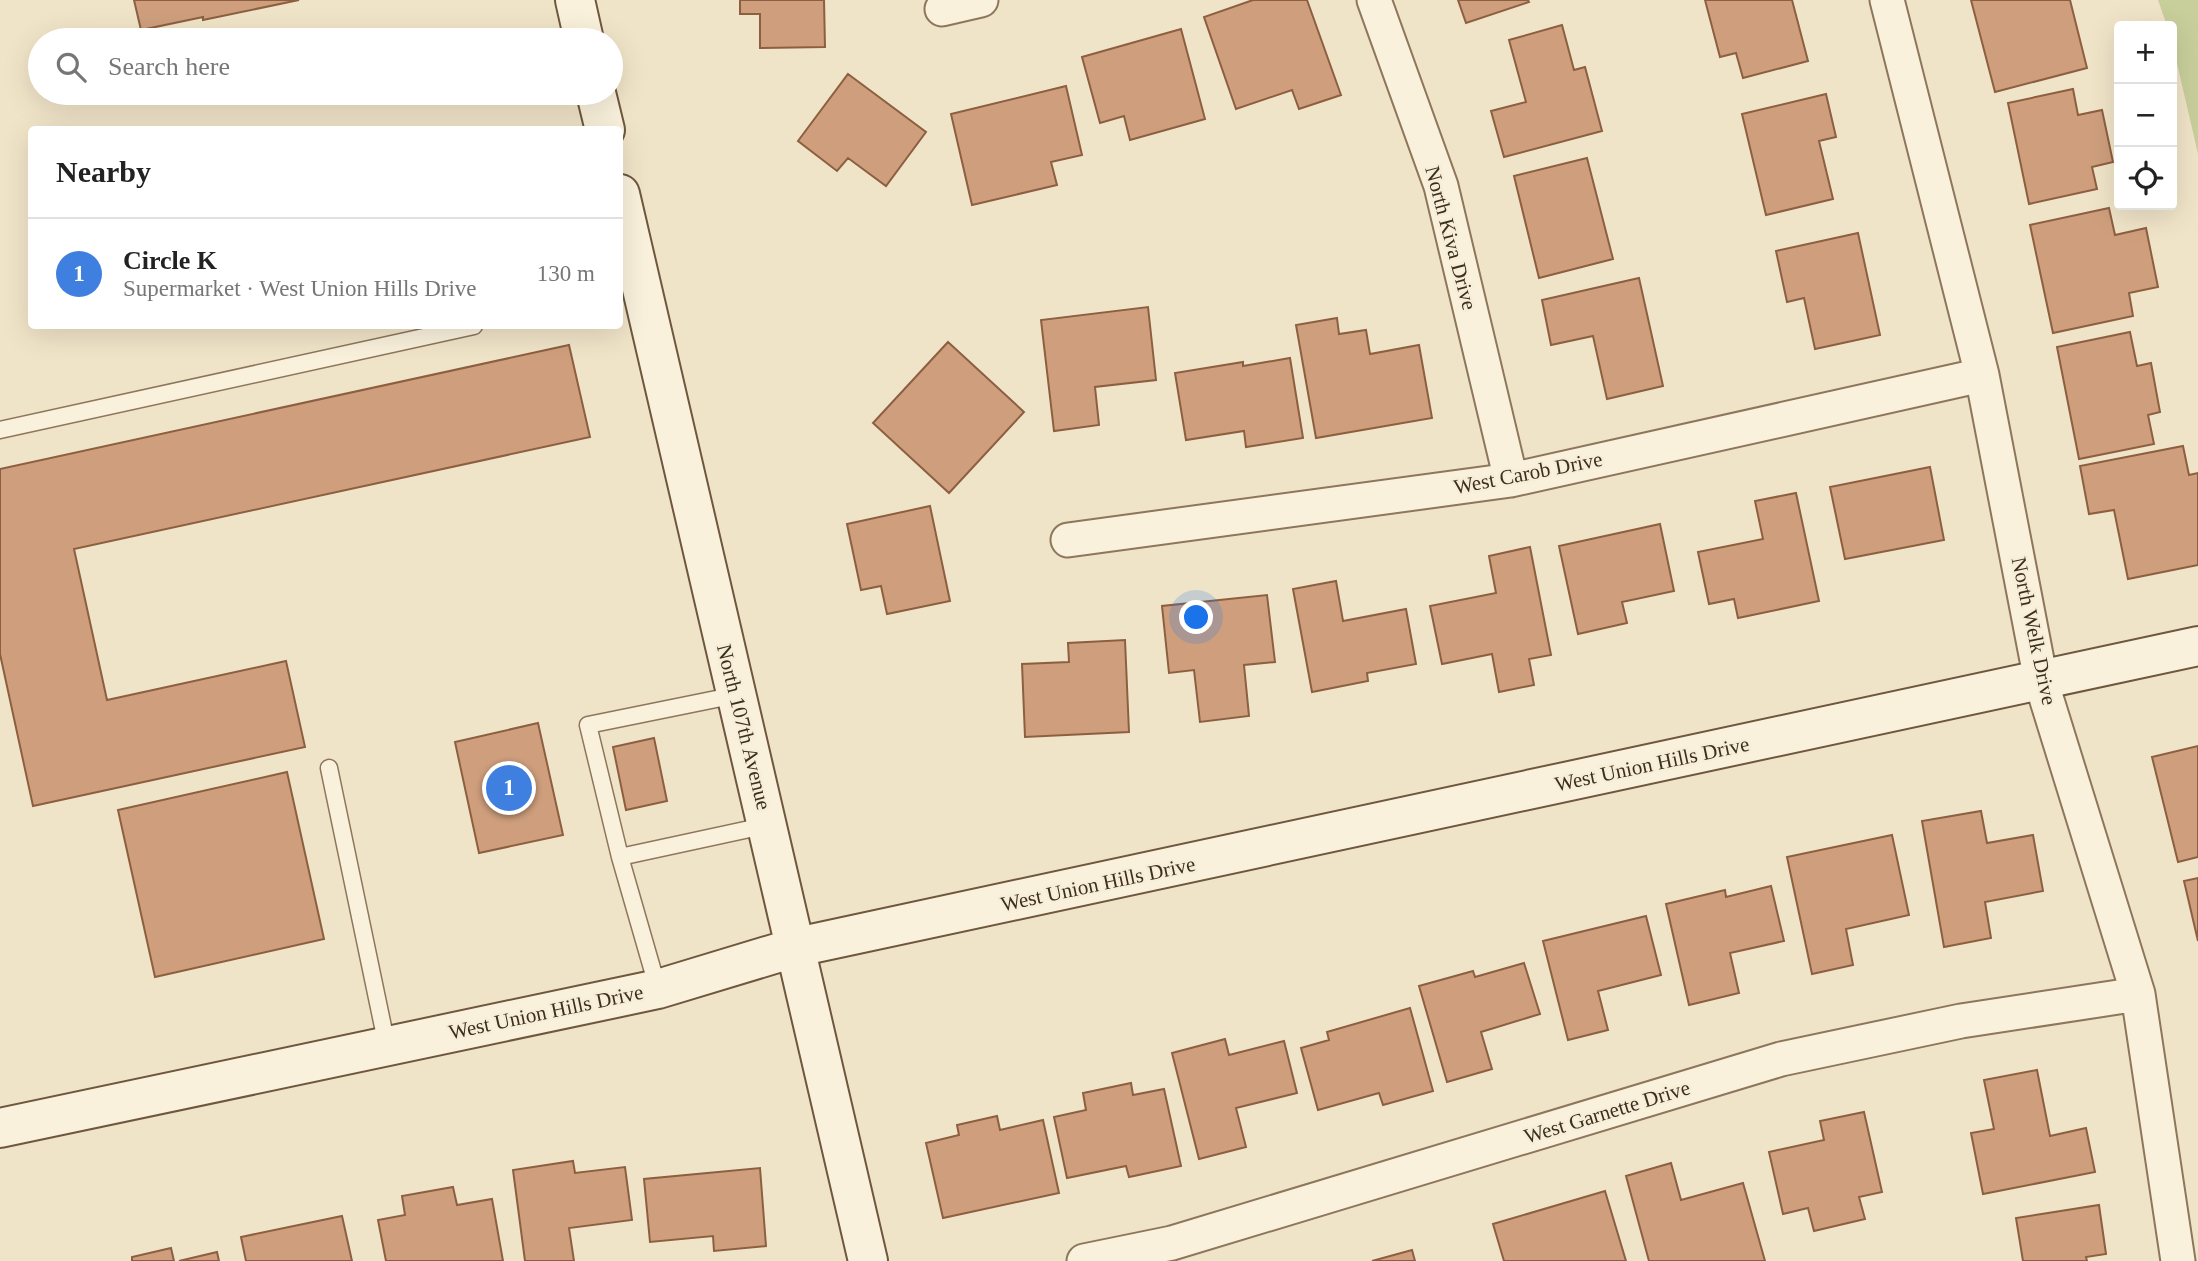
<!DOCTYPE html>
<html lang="en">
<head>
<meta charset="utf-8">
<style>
	:root { --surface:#fff; --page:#f6f6f6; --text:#222; --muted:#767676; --line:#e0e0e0; --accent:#9e2a2b }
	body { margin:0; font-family:"Times New Roman",serif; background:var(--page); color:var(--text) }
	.controls { position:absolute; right:21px; top:21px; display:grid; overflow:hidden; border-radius:7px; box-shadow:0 7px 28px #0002 }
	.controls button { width:63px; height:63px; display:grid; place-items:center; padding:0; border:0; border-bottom:2px solid var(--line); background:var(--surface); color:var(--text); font:35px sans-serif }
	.you { position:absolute; left:1197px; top:618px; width:24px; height:24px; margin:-18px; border:5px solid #fff; border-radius:50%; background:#1a73e8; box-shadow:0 0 0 10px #1a73e833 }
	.badge { display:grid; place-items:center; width:46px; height:46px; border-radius:50%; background:var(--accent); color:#fff; font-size:23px; font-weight:700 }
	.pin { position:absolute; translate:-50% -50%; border:4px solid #fff; box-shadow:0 2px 7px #0006 }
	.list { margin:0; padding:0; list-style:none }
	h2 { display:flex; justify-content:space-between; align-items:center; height:91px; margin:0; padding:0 28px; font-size:30px }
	h2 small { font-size:23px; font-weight:400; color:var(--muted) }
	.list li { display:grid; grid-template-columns:46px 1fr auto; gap:21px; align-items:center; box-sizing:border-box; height:112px; padding:0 28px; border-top:2px solid var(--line) }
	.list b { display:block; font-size:26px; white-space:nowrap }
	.list p { margin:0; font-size:23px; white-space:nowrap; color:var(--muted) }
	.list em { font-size:23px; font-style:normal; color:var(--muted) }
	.icon { flex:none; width:38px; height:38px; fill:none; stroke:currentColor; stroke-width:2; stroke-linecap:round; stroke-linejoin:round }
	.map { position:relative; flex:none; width:2198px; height:1261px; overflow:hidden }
	.search { position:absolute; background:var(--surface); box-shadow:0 7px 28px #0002; left:28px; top:28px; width:595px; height:77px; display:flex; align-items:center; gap:18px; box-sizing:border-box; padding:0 24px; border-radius:38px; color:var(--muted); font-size:26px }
	.panel { position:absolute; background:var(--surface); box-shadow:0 7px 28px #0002; left:28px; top:126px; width:595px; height:203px; border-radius:7px }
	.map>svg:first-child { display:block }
	.green { fill:#c9cf9b }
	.building { fill:#cf9f7d; stroke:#8d5f41; stroke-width:2 }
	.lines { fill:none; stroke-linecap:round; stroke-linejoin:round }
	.lane-casing { stroke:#8d765c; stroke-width:19 }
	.street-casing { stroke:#8d765c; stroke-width:37 }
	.secondary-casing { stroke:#6f573f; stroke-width:42 }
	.lane { stroke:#faf1dc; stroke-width:16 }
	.street { stroke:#faf1dc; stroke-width:33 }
	.secondary { stroke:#faf1dc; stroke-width:38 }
	.labels { text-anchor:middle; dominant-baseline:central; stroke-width:5; stroke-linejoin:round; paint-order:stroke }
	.street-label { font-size:21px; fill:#3d2e20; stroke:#f7eed8 }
</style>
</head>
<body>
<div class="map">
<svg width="2198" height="1261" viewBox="0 0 2198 1261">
	<rect width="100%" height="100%" fill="#f0e4c8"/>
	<path class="green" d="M2158,0H2198V154L2172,42V26H2167Z"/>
	<path class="building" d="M134,0H299L203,20V17L141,30Z
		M740,0H824L825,47L760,48V14H740Z
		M1253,0H1307L1341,95L1299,109L1292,90L1236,109L1204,17Z
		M1458,0H1528L1529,2L1466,23Z
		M1705,0H1792L1808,61L1743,78L1736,53L1720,57Z
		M1971,0H2070L2087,68L1995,92Z
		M1562,25L1574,70L1585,67L1602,131L1504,157L1491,111L1526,102L1509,40Z
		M1181,29L1205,119L1130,140L1124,116L1100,123L1082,57Z
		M848,74L926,132L886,186L848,158L837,171L798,141Z
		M1066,86L1082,155L1051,162L1057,185L972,205L951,114Z
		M2073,89L2078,115L2102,110L2113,162L2092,167L2097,189L2029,204L2008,103Z
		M1826,94L1836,137L1819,141L1833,199L1766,215L1742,114Z
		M1587,158L1613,259L1539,278L1514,176Z
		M2109,208L2115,235L2146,228L2158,287L2129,293L2133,316L2053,333L2030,225Z
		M1858,233L1880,335L1815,349L1804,298L1787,302L1776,251Z
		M1639,278L1663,386L1607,399L1593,336L1551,345L1542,300Z
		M1148,307L1156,380L1095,387L1099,425L1054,431L1041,320Z
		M1337,318L1339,334L1366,330L1370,354L1419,345L1432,418L1316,438L1296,325Z
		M2130,332L2137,366L2151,363L2160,412L2148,415L2154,444L2079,459L2057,347Z
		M948,342L1024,412L949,493L873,423Z
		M569,345L590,437L74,549L107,700L286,661L305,747L33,806L0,654V469Z
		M1290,358L1303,438L1246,447L1244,431L1186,440L1175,373L1243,362V366Z
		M2183,446L2189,475L2198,473V565L2128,579L2114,510L2089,514L2080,466Z
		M1930,467L1944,540L1845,559L1830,487Z
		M1796,493L1819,601L1738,618L1734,599L1709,604L1698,552L1763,539L1755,501Z
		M930,506L950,601L887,614L881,586L861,590L847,524Z
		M1660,524L1674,591L1622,602L1627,623L1578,634L1559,546Z
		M1530,547L1551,655L1529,659L1534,685L1499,692L1492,654L1442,664L1430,606L1496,593L1489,556Z
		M1336,581L1343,621L1406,609L1416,664L1367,673L1368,681L1312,692L1293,589Z
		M1267,595L1275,662L1244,665L1249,716L1200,722L1194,670L1169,673L1162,606Z
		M1125,640L1129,732L1025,737L1022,664L1069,662L1068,643Z
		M538,723L563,835L479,853L455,742Z
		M654,738L667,801L626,810L613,747Z
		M2198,746V857L2178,862L2152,757Z
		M287,772L324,939L155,977L118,810Z
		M1981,811L1987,843L2033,835L2043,891L1985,902L1991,938L1944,947L1922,821Z
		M1892,835L1909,915L1846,929L1853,965L1812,974L1787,857Z
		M2198,878V941L2184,881Z
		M1771,886L1784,941L1730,953L1739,993L1689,1005L1666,904L1725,890L1726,897Z
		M1646,916L1661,975L1598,991L1608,1030L1568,1040L1543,941Z
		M1524,963L1540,1014L1481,1032L1492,1069L1447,1082L1419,986L1473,971L1475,977Z
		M1410,1008L1433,1091L1383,1105L1379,1093L1318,1110L1301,1048L1329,1040L1327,1032Z
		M1225,1039L1229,1055L1284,1041L1297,1093L1236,1108L1246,1147L1199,1159L1172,1053Z
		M2037,1070L2050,1136L2086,1128L2095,1172L1983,1194L1971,1133L1994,1129L1984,1080Z
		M1131,1083L1133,1095L1164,1089L1181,1166L1129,1177L1126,1166L1067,1178L1054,1117L1086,1110L1083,1093Z
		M1864,1112L1882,1192L1859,1197L1865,1219L1814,1231L1808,1208L1783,1214L1769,1152L1824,1140L1820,1121Z
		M997,1116L1000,1130L1043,1120L1059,1193L943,1218L926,1143L959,1135L957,1125Z
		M573,1161L575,1173L625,1167L632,1220L569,1228L574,1261H525L513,1170Z
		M1671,1163L1681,1200L1743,1183L1765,1261H1649L1626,1176Z
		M760,1168L766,1246L714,1251L713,1236L650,1242L644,1179Z
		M453,1187L457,1205L492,1199L503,1261H386L378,1220L405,1215L402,1196Z
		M1605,1191L1626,1261H1504L1493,1224Z
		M2099,1205L2106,1254L2086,1257L2087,1261H2023L2016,1218Z
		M342,1216L352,1261H246L241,1237Z
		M171,1248L174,1261H132V1257Z
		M1412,1250L1415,1261H1372Z
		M217,1252L219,1261H179Z"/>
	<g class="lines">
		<defs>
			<path id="lane" d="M0,430L474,326
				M329,768L387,1046
				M620,857L768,825
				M658,989L620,857L588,725L736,695"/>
			<path id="street" d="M1374,0L1441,186L1511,480
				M1887,0L1982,375L2041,681L2138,994L2178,1261
				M942,9L981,0
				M1068,540L1511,480L1982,375
				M1084,1261L1172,1243L1781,1059L1961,1021L2138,994"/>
			<path id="secondary" d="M575,0L584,40
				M596,93L605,130
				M620,194C702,550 788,905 868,1261
				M0,1128L658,989L797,947L2198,646"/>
		</defs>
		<use href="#lane" class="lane-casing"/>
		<use href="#street" class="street-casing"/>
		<use href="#secondary" class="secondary-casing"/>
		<use href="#lane" class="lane"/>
		<use href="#street" class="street"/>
		<use href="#secondary" class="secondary"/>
	</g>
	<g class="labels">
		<g class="street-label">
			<text transform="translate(1451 238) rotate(75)">North Kiva Drive</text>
			<text transform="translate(1528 473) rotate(-11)">West Carob Drive</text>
			<text transform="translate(2034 631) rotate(78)">North Welk Drive</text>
			<text transform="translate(744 727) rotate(76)">North 107th Avenue</text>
			<text transform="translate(1652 764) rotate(-12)">West Union Hills Drive</text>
			<text transform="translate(1098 884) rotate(-12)">West Union Hills Drive</text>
			<text transform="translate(546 1012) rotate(-12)">West Union Hills Drive</text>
			<text transform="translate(1607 1112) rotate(-17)">West Garnette Drive</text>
		</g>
	</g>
</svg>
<div class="controls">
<button>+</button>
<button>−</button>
<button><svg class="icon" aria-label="locate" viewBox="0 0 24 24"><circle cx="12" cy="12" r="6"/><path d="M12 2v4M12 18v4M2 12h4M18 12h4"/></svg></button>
</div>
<div class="you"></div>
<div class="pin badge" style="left:509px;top:788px;background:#3f7fe0">1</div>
<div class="search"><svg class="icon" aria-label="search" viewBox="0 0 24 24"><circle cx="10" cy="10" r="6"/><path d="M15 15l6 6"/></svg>Search here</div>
<section class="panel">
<h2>Nearby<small></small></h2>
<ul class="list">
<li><span class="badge" style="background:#3f7fe0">1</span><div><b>Circle K</b><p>Supermarket · West Union Hills Drive</p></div><em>130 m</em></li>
</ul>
</section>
</div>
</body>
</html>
